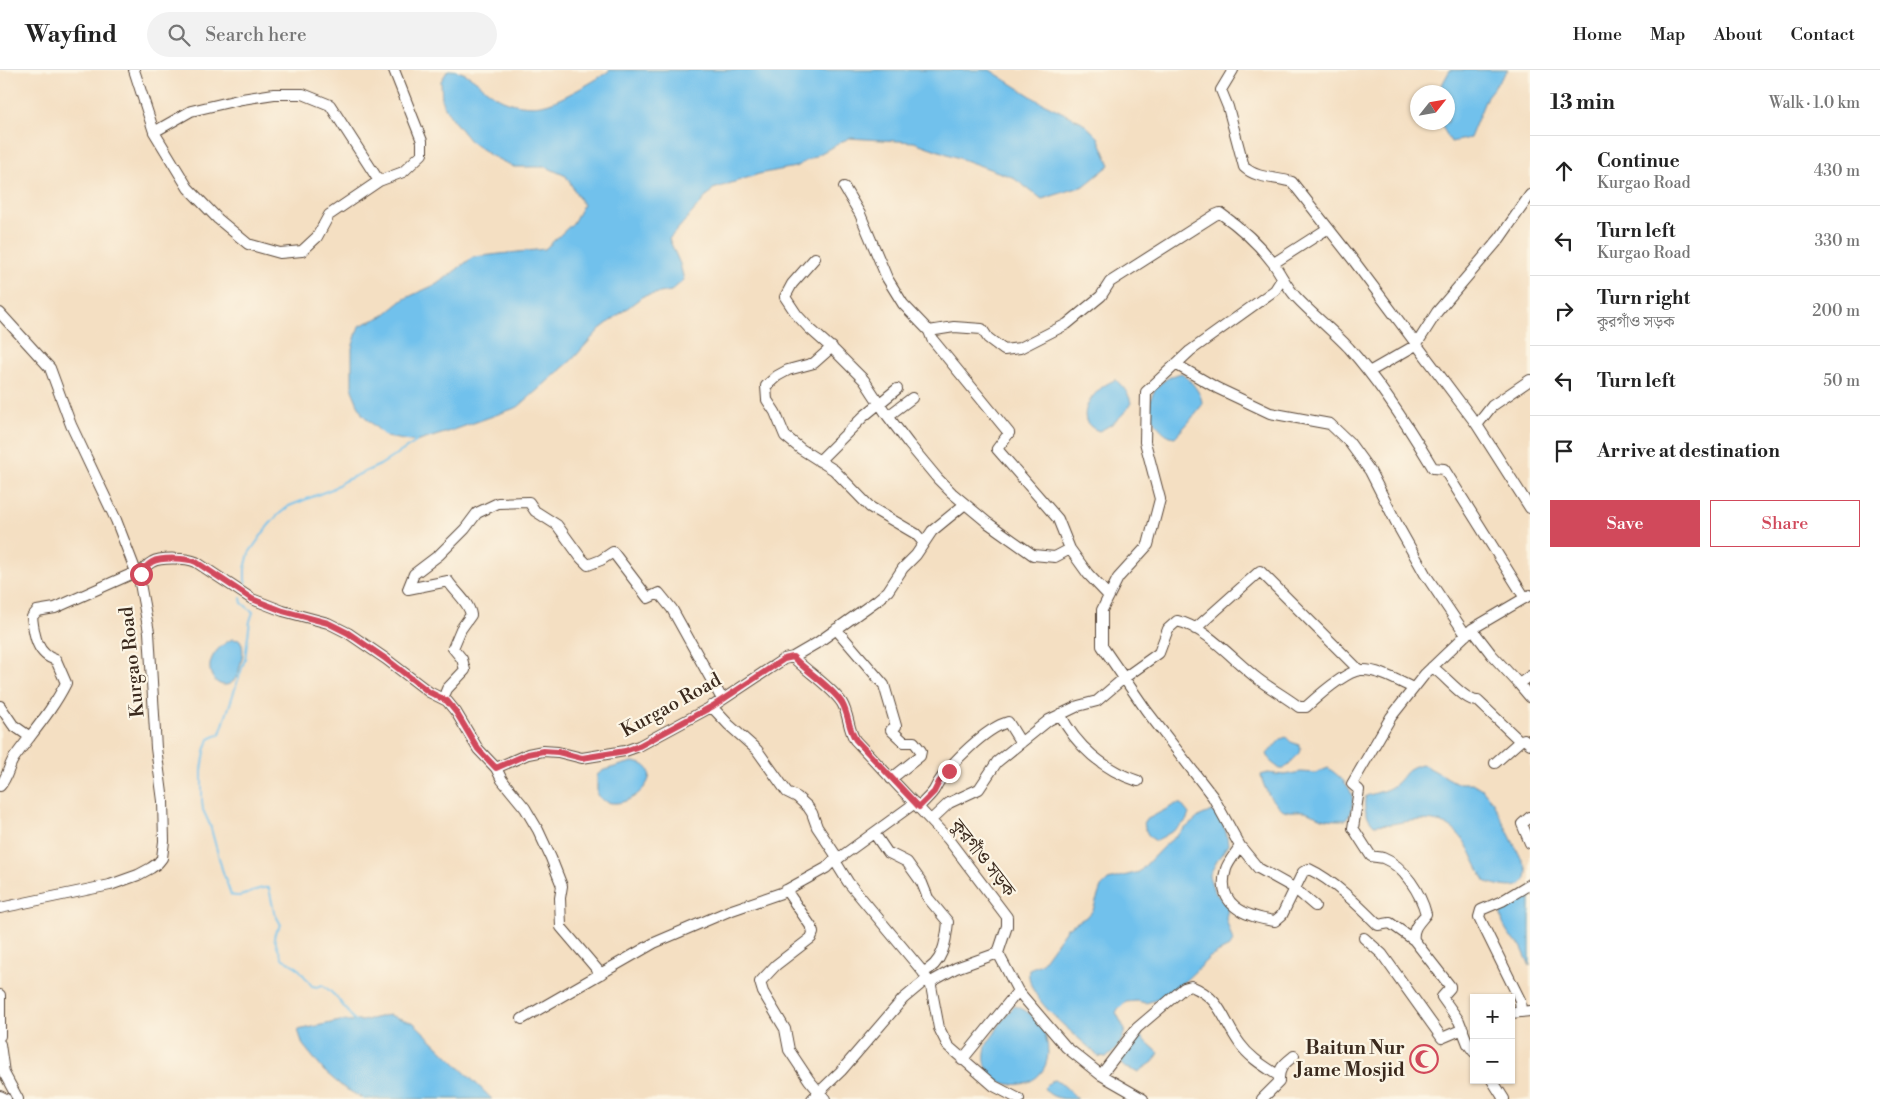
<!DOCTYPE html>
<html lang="en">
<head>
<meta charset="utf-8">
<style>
	:root { --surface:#fff; --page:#f2f2f2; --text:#222; --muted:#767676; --line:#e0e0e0; --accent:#d1495b }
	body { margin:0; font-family:"Libre Bodoni","Noto Serif Bengali",serif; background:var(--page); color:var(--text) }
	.controls { position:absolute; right:15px; bottom:15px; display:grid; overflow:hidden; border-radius:0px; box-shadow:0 1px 4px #0004 }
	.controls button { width:45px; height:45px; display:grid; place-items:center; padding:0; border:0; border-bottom:1px solid var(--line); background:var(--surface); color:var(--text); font:25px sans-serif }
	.compass { position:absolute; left:1410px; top:15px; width:45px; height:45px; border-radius:50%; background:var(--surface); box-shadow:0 1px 4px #0004; rotate:59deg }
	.stop { position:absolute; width:15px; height:15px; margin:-11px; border:4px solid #d1495b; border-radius:50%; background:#fff }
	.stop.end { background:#d1495b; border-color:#fff; box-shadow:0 1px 5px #0008 }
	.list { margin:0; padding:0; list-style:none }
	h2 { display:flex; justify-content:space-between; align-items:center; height:65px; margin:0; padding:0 20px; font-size:21px }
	h2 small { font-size:16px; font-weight:400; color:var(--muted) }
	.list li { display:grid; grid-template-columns:32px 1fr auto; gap:15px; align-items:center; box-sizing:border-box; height:70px; padding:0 20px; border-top:1px solid var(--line) }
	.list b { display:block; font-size:19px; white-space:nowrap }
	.list p { margin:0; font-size:16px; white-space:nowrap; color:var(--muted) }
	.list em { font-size:16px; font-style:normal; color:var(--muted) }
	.actions { display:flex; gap:10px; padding:15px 20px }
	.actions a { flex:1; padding:11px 0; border:1px solid var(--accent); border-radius:0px; text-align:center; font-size:18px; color:var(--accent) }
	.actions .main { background:var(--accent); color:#fff }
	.icon { flex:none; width:28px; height:28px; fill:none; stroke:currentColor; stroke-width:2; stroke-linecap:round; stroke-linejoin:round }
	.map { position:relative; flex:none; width:1530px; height:1029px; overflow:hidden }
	header { display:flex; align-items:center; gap:30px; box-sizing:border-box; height:70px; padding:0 25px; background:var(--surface); border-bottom:1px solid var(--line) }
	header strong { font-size:24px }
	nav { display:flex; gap:28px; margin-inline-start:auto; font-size:18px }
	.search { width:350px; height:45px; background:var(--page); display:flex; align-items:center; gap:12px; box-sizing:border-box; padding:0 18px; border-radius:28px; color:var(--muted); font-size:19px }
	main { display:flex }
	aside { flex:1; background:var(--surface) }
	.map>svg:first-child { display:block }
	.water { fill:#71c1ec; stroke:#567685 }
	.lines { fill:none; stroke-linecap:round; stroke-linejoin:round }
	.stream { stroke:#71c1ec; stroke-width:2 }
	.minor-casing { stroke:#574537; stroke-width:12 }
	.minor { stroke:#fff; stroke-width:10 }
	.route { stroke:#d1495b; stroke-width:6 }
	.labels { text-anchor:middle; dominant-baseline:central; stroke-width:4.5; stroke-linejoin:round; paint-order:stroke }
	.street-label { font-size:19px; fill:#3b2a1e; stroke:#fcf5e5 }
	.poi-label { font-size:19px; font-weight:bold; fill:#3b2a1e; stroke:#fcf5e5; text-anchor:end }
</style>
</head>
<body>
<header>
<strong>Wayfind</strong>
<div class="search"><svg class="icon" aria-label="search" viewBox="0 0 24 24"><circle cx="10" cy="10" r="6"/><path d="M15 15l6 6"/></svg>Search here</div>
<nav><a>Home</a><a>Map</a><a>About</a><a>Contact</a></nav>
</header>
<main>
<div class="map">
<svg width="1530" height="1029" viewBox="0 0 1530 1029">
	<rect width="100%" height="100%" fill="#fcf5e5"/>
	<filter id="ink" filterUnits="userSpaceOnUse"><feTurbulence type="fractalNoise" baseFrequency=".02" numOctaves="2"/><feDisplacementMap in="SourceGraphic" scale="10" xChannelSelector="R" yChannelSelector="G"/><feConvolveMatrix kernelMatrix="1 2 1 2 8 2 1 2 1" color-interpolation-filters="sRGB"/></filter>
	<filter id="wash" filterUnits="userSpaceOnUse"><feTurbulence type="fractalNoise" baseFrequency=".0096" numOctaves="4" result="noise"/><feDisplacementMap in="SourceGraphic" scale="20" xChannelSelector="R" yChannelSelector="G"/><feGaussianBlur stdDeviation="1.12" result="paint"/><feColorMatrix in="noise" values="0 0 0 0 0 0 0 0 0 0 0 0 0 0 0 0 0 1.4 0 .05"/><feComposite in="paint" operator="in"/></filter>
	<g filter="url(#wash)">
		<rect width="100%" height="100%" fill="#f4dfc2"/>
		<path class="water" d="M448,0C470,0 480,17 497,27C511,35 530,38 546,34C559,31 599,9 610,0H990L1037,30L1082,52L1098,67L1110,95L1084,116L1042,129L1012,107L914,72L849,68L795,97L759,104L713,119L669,169L680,194L684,210L671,221L643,226L600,259L572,290L518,337L451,361L416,372L386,367L362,344L352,320V278L359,256L383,246L404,229L439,213L473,187L545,179L573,153L583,135L566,106L546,97H514L490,85L470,71L452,49L442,32L441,11Z
			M1450,0H1508L1487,26L1470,68L1451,72L1440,53L1448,52V22H1438Z
			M1182,303C1190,310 1203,324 1202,335L1188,353L1175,367C1167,366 1163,362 1158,356C1139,334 1156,308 1182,303Z
			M1116,310C1123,317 1129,323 1131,333C1123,346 1113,355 1099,361C1068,350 1096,315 1116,310Z
			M232,569L240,570C245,579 242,588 240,597C231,640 182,596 232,569Z
			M1286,667L1291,672L1299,675L1301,679L1300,683L1284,699H1280L1271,692L1267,684L1281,669Z
			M632,692C678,696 622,754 597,725V705L604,700Z
			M1422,694L1457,713H1472L1482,719L1493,732L1527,800C1527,825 1501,816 1486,812C1478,800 1474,787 1466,774C1449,747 1426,748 1397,753C1390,755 1382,754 1374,755C1367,748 1362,735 1366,726C1375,723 1386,721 1393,716C1406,706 1402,699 1422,694Z
			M1328,698C1347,711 1362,728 1346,750C1335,750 1325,750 1315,745C1312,744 1310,743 1308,742C1301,739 1292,743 1284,740C1272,734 1263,717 1261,705L1268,703L1284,705L1301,702L1316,703Z
			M1176,734H1181L1189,744L1186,751L1178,758L1156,771C1147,766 1145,761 1144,751Z
			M1212,741C1223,750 1227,761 1228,775L1218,789L1209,806L1214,821L1228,838L1226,849L1233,871L1229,877L1210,887L1185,911L1159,929L1146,933L1137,931L1126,932L1116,942L1125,960C1122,972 1117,980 1107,987L1098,986C1078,965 1024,930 1029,899L1041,894L1067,858L1088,846L1093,840L1101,817L1108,810L1139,802L1164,776L1200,746Z
			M1530,825V896L1521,876L1511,868L1503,854L1500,840Z
			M1015,936C1029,940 1042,953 1046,968C1062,1028 973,1029 986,977C987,973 991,968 994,964C1000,954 1006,944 1015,936Z
			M389,945L414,953L492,1029H364L344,1018L324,1001L303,975L298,960L340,951H362Z
			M1138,964L1159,983L1153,992L1138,1002L1124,997L1117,989Z
			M1055,1010L1060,1012L1078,1029C1064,1029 1051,1029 1044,1018L1051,1011Z"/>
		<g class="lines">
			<path class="stream" d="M247,519L245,510V499L249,483L268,456L278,445L289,436L332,419L344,411L380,395L416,372
				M241,528L242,533L253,542L250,551L245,589L220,664L209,669L205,681L202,700V731L203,740L210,755L222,799L231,825C245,830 256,815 269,818L274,842L281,855L275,863L274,868L282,888L298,898L312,916L318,917L322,915C337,924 345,940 356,952"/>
		</g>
	</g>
	<g filter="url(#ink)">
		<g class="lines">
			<defs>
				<path id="minor" d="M134,0L154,62L188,118L218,149L248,174L280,183L302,181L317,167L329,145L379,111L403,102L422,84V71L394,0
					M1233,0L1221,20L1228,37L1244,97C1257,109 1276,107 1292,112L1354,191L1477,355L1530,438
					M154,62L191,41L242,29L274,24H303L330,35L379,111
					M844,117L860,144L887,208L903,234L929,261L954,257L982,259L988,268L1004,280L1020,278L1067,254L1101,226L1110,212L1215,145L1220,143C1240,157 1258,173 1273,193C1281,204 1286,216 1296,227C1313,245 1332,260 1349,278C1380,313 1406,353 1430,393L1433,398L1444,399L1525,528
					M815,188L792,214L785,227L797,245L809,258L835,281L864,310L887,345L909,374L938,409L952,423L988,453L1033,485L1055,487L1070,479L1088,504L1109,526
					M1274,193L1327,159
					M1282,209L1275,220L1190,281L1146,322L1145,372L1160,429L1148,475L1118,508L1102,540V576L1146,640L1213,727L1240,776C1236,783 1228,792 1226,799C1215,835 1246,847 1275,851L1282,845L1303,802L1309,799C1333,810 1359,836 1378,855L1390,853L1414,870
					M0,243L50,298L71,355L116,450L138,507
					M929,261L932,269L1009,363L997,379L1058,449L1070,479
					M832,277L814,293L788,300L777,306L766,316L767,330L775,342L785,366L801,379L834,400L870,437L916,464L924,473
					M1177,295L1217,318L1270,343L1330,354L1349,372L1370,401L1398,456L1425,504L1466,565
					M1369,302L1416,275L1437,242L1500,168L1530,125
					M888,346L912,328
					M1477,355L1492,336L1530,310
					M819,391L864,346L897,319
					M836,559L884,615L896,656L891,660L904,672H914L921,681L920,686L891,709
					M1195,559L1260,501L1359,600
					M1472,559L1492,585L1519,614L1530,606
					M793,587C807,602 831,616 842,633C849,645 848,659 855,670L948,769L1007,847V856L998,883L1018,921L1066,977L1101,1005L1143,1029
					M1432,597C1445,605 1465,632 1478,631L1520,671L1524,669L1530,674
					M1519,614L1530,627
					M443,629L447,619L465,600L462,589L453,578L461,559L471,545C469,532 455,522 448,511L408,519L414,504L439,485L465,459L477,443L498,433L529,432L535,441L557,455L581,488L588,495L601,490L613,482L648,528L659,523L672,539L722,629
					M0,636L13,655L30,667
					M1060,644C1076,676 1104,700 1138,711
					M1495,693L1520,671
					M496,698L502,710L525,738L538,760L551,788L562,816L560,828L561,857L601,904
					M0,716C8,707 8,697 14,688C32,663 52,641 66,613L56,590C37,585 34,565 32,547L37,541L55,538L136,502
					M915,733L835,791L848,812L923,902L931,916L939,958L948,976L994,1016L1019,1029
					M919,737C923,732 928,728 932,723C935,720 936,716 938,713C951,693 986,658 1008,652L1021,673
					M1530,747L1522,754L1530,773
					M931,750L949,733L979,719L997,692L1049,650L1078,636L1097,631L1124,608L1159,583L1168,559L1177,551C1206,557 1234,591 1258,609C1271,619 1286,627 1299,637H1306C1318,626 1346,601 1361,600C1378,599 1398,611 1413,618
					M874,763L887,782L907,792L922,813L928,828L948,852C946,872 943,894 923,902
					M1240,776L1258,798L1294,818L1315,836
					M786,820L812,858L813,863L811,868L776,895L760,912L763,922L785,959L789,980L809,1010L825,1029
					M0,838L110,815L138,805L151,798L158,793L162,788L164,771L163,731L156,678L149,562L139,508C142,502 146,495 152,492C161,487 187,488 196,492L252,529L283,541L328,553L348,563L386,589L429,622L447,631L456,642L478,679L496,698L528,684L543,681L558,682L582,688L625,681L639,676L713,636L784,589L793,587L817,573L876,531L888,521L903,498L916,485L932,461L965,434
					M1364,868L1382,884L1442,968L1463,959
					M929,913L956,898L998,883
					M0,925V966
					M1521,942L1520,930L1479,847L1481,840L1502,831L1530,814
					M1511,943L1530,941
					M522,949L654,873L729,841L781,823L826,798L837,787L817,757L812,743L808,737L797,727L787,722L757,680L729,655L711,636
					M0,974L4,1003L18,1029
					M1474,982L1468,974L1459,951L1442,927L1450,918V916L1414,870C1412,858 1419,853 1426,844C1421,824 1404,796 1383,788C1379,787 1374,787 1371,786L1353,758L1359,720L1352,714L1391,647L1425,604L1472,559L1530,525
					M962,990L1018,921
					M1101,1005L1137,958L1184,918L1191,916C1222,929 1222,949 1240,974C1250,988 1264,996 1279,1006
					M1492,1010L1504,1029
					M0,1026L6,1029
					M812,1029L841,1001L903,929L927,909
					M1262,1029L1279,1012C1278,998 1284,994 1294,986"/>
			</defs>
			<use href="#minor" class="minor-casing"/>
			<use href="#minor" class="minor"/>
		</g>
	</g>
	<g class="lines" filter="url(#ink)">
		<path class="route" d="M141,504C143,500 147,495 152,492C161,487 187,488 196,492L252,529L283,541L328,553L348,563L386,589L429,622L447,631L456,642L478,679L496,698L528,684L543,681L558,682L582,688L625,681L639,676L713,636L784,589L793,587C807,602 831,616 842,633C849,645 848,659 856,670L919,737L934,722L939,712L949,701"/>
	</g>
	<defs>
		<symbol id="mosque-ring" viewBox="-11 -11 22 22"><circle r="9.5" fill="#fcf5e5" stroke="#d1495b" stroke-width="1.5"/><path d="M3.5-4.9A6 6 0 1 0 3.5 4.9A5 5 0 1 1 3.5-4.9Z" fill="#d1495b"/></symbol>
	</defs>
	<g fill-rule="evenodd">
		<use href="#mosque-ring" x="1408" y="973" width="32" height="32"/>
	</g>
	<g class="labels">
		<g class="street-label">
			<text transform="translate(132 592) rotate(-96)">Kurgao Road</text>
			<text transform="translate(671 635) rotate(-29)">Kurgao Road</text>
			<text transform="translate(983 788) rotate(52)">কুরগাঁও সড়ক</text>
		</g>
		<g class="poi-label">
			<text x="1405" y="978">Baitun Nur<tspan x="1405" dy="22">Jame Mosjid</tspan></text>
		</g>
	</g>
</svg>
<div class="controls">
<button>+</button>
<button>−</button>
</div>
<svg class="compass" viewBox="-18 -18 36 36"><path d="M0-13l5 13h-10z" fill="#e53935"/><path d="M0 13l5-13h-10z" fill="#767676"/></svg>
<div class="stop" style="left:141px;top:504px"></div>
<div class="stop end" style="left:949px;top:701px"></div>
</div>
<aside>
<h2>13 min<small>Walk · 1.0 km</small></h2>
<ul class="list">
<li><svg class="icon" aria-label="ahead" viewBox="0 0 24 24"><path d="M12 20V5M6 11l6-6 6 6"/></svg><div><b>Continue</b><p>Kurgao Road</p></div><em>430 m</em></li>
<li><svg class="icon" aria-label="left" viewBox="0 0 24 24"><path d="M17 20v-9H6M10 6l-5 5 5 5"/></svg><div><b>Turn left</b><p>Kurgao Road</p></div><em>330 m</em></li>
<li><svg class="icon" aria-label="right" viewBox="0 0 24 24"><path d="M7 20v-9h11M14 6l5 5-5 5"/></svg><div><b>Turn right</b><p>কুরগাঁও সড়ক</p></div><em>200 m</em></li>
<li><svg class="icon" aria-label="left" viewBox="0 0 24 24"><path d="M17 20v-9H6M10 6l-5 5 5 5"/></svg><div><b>Turn left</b></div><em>50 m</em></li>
<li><svg class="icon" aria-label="arrive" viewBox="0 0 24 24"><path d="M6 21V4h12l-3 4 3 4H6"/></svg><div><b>Arrive at destination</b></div></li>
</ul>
<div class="actions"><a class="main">Save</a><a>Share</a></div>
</aside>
</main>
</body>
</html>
